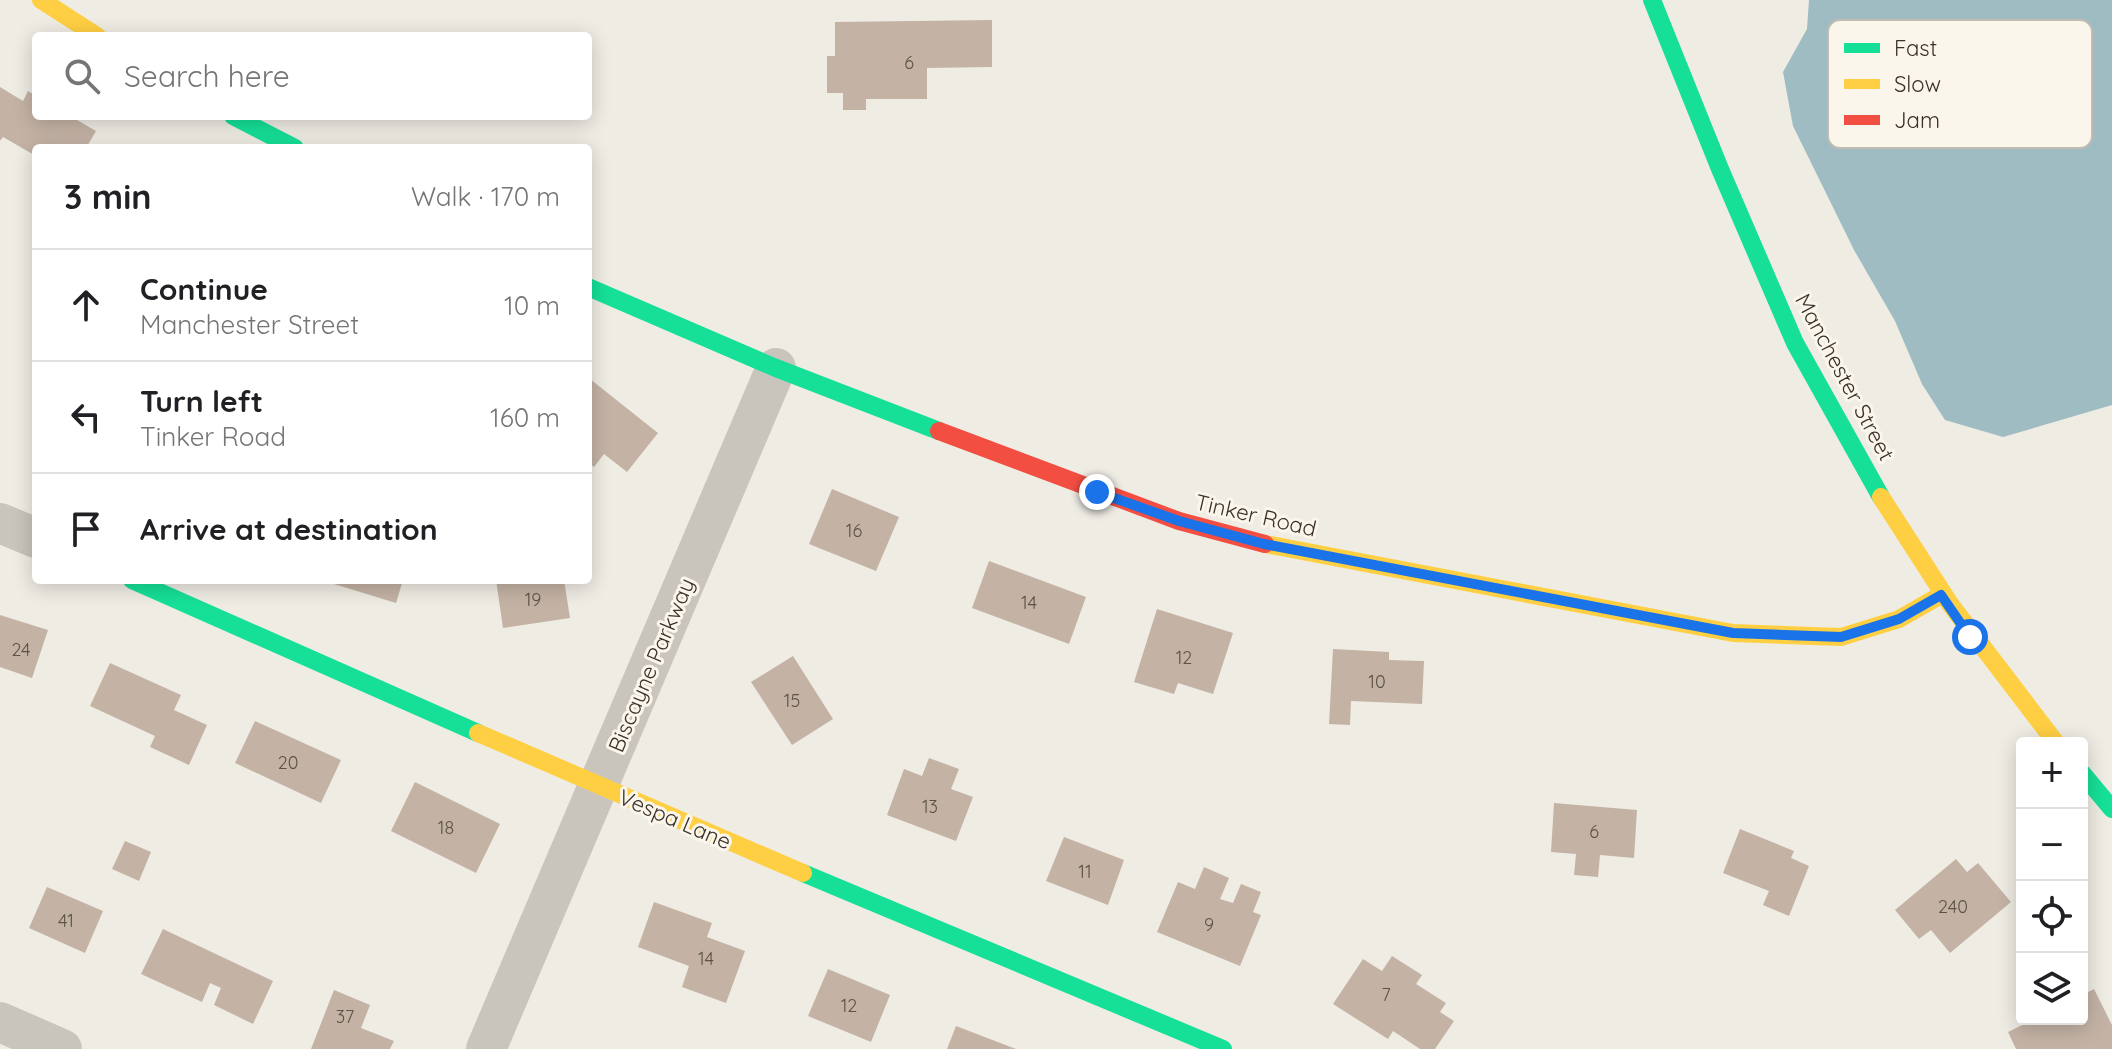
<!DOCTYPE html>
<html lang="en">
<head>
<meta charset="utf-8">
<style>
	:root { --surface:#fff; --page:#f2f2f2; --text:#202124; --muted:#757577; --line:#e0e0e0 }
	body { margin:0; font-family:Quicksand,sans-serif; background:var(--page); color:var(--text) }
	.controls { position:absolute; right:24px; bottom:24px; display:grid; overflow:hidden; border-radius:8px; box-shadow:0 4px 20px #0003 }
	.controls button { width:72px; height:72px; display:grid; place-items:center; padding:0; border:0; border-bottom:2px solid var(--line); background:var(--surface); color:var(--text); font:40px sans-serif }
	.stop { position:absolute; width:24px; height:24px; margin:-18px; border:6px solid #1a73e8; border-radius:50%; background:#fff }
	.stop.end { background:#1a73e8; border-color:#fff; box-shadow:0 2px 8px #0008 }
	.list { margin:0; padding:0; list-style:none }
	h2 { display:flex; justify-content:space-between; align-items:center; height:104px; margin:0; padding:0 32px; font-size:34px }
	h2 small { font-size:26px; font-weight:400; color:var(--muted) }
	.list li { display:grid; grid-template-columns:52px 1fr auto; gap:24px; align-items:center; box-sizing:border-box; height:112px; padding:0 32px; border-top:2px solid var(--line) }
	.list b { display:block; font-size:30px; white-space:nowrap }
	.list p { margin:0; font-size:26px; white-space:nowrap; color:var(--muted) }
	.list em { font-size:26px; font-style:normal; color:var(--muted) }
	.icon { flex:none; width:44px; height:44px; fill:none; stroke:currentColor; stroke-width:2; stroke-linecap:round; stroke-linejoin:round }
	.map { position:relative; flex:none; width:2112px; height:1049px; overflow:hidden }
	.search { position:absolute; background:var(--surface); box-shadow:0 4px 20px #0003; left:32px; top:32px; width:560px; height:88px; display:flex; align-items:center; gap:20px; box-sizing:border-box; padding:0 28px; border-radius:8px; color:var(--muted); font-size:30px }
	.panel { position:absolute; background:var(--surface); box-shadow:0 4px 20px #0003; left:32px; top:144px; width:560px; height:440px; border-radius:8px }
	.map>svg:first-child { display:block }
	.water { fill:#9ebcc2 }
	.building { fill:#c4b3a5 }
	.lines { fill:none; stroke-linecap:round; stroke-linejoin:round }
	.street { stroke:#c9c4bc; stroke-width:40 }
	.fast { stroke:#16e098; stroke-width:18 }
	.slow { stroke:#ffcf43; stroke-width:18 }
	.jam { stroke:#f24e42; stroke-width:18 }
	.route { stroke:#1a73e8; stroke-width:10 }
	.labels { text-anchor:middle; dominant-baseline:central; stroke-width:6; stroke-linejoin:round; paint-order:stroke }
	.number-label { font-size:18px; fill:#5c5249 }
	.street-label { font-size:22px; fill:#3a322a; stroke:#fbf6ec }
	.key { fill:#fbf6ec; stroke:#c1bbb2; stroke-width:2 }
	.key-label { font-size:22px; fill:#3a322a }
</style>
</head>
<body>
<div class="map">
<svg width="2112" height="1049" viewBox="0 0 2112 1049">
	<rect width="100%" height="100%" fill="#efece4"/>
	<path class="water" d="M1809,0H2112V405L2003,437L1945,420L1922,384L1895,321L1854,250L1793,126L1783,72L1807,29Z"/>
	<path class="building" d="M992,20V67L927,68V99H866V110H843V93H827V56H835V22Z
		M0,87L23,101L28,91L36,96V116H70L96,131L86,148H36V156L3,137L0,141Z
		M590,379L658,433L627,472L604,454L594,467L588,463V382Z
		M832,489L899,517L876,571L809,544Z
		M989,561L1086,597L1069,644L972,608Z
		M336,580H403L396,603L334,584Z
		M496,580H564L570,618L503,628Z
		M1157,609L1233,633L1213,694L1178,683L1174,694L1134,682Z
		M0,615L48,630L32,678L0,667Z
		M1333,649L1389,652V660L1424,661L1422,704L1351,701L1350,725L1329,724Z
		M793,656L833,719L792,745L751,682Z
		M110,663L181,695L174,710L207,725L189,765L150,747L155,736L90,706Z
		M255,721L341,760L321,803L235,763Z
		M929,758L959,769L951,789L973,797L956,841L887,815L904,769L922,776Z
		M415,782L500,824L476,873L391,831Z
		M1554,803L1637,810L1634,858L1600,855L1598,877L1574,875L1576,854L1551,852Z
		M1740,829L1794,851L1791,858L1809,866L1789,916L1763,905L1769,891L1723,873Z
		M1064,837L1124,860L1108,905L1046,881Z
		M125,841L151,852L139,881L112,869Z
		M1956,859L1967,872L1978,863L2011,902L1950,953L1931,930L1919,939L1895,910Z
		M1204,867L1229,878L1220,899L1233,903L1241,884L1261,892L1253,912L1261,915L1240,966L1157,932L1178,882L1195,889Z
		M47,887L103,911L85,953L29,928Z
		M654,902L712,923L707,937L745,951L726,1003L682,987L689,966L638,947Z
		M163,929L273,981L253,1024L214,1005L221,988L210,983L202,1002L141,974Z
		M1392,956L1422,975L1416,984L1446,1003L1440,1012L1454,1021L1435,1049H1420L1393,1031L1388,1039L1333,1004L1363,959L1382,971Z
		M828,969L890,995L871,1042L808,1016Z
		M2094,989L2112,1025V1049H2016L2008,1032L2034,1019H2082V995Z
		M334,990L370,1005L361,1028L394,1041L390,1049H311Z
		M956,1026L1016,1049H947Z"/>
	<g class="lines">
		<path class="street" d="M0,523L36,538
			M0,1022L62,1049
			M486,1049L776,368"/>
		<path class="fast" d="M1652,0L1720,169L1795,343L1881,497
			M233,116L295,148
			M588,287L776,368L939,431
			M132,580L478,733
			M2082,773L2112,809
			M803,873L1223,1049"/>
		<path class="slow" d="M41,0L97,36
			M1881,497L1950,604L2056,743
			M1265,544L1733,633L1841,637L1899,619L1941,595
			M478,733L803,873"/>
		<path class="jam" d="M939,431L1179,521L1265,544"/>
	</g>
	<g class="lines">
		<path class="route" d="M1097,492L1179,521L1264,544L1733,633L1841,637L1899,619L1941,595L1970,637"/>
	</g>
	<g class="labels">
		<g class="number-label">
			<text x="909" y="62">6</text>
			<text x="854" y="530">16</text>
			<text x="533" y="599">19</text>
			<text x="1029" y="602">14</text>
			<text x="21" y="649">24</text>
			<text x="1184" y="657">12</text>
			<text x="1377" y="681">10</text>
			<text x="792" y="700">15</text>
			<text x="288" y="762">20</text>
			<text x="930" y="806">13</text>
			<text x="446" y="827">18</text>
			<text x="1594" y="831">6</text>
			<text x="1085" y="871">11</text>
			<text x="1953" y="906">240</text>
			<text x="66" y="920">41</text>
			<text x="1209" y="924">9</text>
			<text x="706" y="958">14</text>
			<text x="1386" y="994">7</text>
			<text x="849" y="1005">12</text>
			<text x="345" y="1016">37</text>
		</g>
		<g class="street-label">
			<text transform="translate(1845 377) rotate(62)">Manchester Street</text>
			<text transform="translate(1256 515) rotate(13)">Tinker Road</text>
			<text transform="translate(651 665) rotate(-67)">Biscayne Parkway</text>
			<text transform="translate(675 819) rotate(23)">Vespa Lane</text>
		</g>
	</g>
	<rect x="1828" y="20" width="264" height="128" rx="12" class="key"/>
	<rect x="1844" y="43" width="36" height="10" fill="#16e098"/>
	<rect x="1844" y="79" width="36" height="10" fill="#ffcf43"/>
	<rect x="1844" y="115" width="36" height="10" fill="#f24e42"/>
	<g class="key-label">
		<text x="1894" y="56">Fast</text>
		<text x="1894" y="92">Slow</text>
		<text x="1894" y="128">Jam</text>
	</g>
</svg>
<div class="controls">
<button>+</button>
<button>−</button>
<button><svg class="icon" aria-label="locate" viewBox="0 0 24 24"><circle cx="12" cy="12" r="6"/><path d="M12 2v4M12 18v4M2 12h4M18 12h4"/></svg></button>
<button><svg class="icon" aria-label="layers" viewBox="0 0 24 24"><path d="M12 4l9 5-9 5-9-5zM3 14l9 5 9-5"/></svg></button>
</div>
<div class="stop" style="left:1970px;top:637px"></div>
<div class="stop end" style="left:1097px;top:492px"></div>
<div class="search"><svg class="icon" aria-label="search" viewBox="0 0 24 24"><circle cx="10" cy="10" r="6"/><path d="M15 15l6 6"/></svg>Search here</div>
<section class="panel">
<h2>3 min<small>Walk · 170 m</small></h2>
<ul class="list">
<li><svg class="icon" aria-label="ahead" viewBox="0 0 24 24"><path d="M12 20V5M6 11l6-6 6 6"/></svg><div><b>Continue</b><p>Manchester Street</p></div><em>10 m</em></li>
<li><svg class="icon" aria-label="left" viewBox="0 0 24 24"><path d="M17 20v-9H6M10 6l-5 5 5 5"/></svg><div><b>Turn left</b><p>Tinker Road</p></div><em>160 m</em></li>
<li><svg class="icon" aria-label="arrive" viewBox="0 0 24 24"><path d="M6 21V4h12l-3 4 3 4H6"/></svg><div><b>Arrive at destination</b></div></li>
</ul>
</section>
</div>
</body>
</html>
